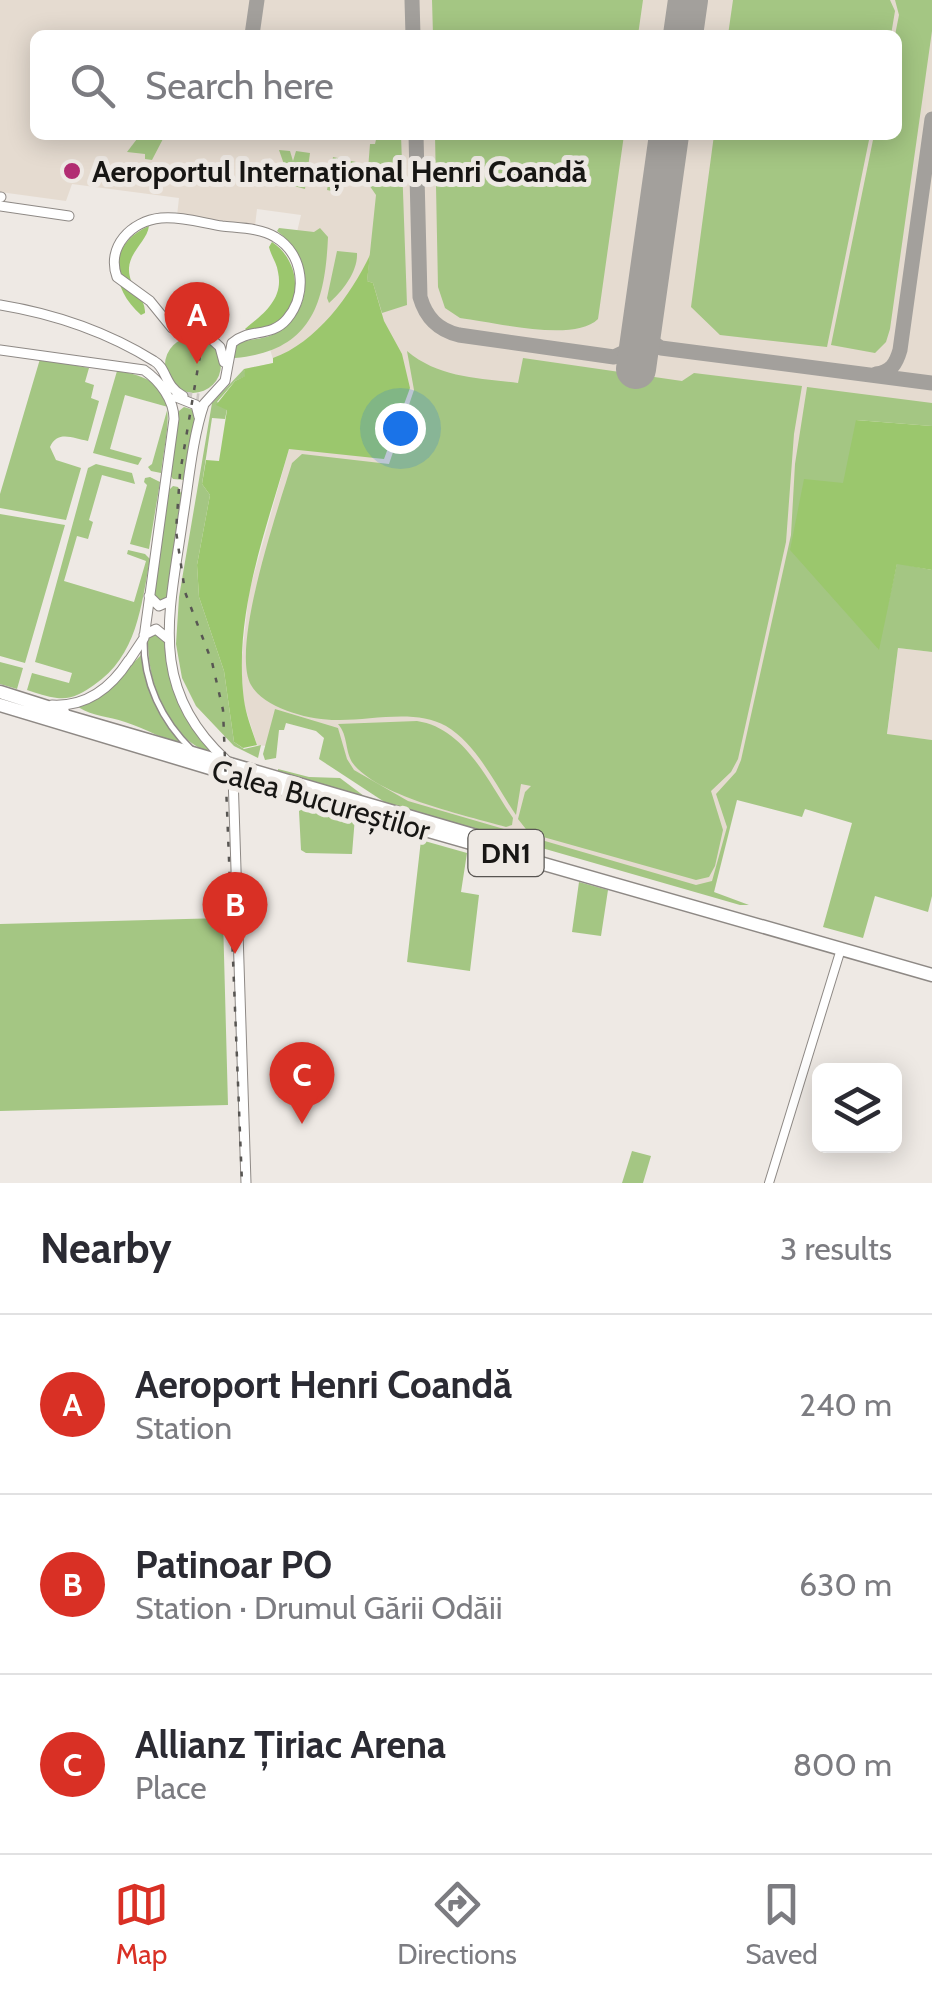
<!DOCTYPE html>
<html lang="en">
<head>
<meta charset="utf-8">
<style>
	:root { --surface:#fff; --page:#f2f2f3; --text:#2b2b33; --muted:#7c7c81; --line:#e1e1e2; --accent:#d93025 }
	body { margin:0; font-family:Cabin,sans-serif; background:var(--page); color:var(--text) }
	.controls { position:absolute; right:30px; bottom:30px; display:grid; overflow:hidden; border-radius:15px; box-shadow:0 5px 25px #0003 }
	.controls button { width:90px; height:90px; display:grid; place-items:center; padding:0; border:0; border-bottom:2px solid var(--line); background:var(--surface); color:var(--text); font:50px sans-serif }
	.you { position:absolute; left:400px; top:428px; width:35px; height:35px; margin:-25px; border:8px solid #fff; border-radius:50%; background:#1a73e8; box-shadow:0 0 0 15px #1a73e833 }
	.badge { display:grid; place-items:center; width:65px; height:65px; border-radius:50%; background:var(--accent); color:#fff; font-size:32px; font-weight:700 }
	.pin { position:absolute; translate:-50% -82px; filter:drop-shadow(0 2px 5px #0008) }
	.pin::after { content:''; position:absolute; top:52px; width:35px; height:30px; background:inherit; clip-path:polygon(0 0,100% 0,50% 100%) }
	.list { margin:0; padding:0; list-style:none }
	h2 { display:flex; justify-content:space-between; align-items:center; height:130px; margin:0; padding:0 40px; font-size:42px }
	h2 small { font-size:32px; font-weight:400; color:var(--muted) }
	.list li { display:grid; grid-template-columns:65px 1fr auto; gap:30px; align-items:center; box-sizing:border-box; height:180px; padding:0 40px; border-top:2px solid var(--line) }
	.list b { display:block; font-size:38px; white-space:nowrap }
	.list p { margin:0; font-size:32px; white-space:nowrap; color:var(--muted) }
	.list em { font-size:32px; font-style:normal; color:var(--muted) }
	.icon { flex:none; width:55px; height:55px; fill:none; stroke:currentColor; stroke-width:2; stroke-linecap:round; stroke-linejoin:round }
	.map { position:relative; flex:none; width:932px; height:1183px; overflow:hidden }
	.search { position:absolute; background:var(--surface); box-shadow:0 5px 25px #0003; left:30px; right:30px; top:30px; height:110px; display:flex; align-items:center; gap:25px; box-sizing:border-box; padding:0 35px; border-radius:15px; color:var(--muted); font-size:38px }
	.sheet { height:670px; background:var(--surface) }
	nav { display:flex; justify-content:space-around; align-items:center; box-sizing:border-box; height:140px; border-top:2px solid var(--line); background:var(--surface); font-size:28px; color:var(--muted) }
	nav a { display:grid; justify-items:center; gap:5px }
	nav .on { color:var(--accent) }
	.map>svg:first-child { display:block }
	.built { fill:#e5dbd0; fill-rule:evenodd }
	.green { fill:#a4c683 }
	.forest { fill:#9bc76d }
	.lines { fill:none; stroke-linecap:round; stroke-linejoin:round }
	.taxiway { stroke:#a3a09c; stroke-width:15 }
	.runway { stroke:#a3a09c; stroke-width:40 }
	.tertiary-tunnel { stroke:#cec9c5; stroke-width:9; stroke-dasharray:9 4.5; stroke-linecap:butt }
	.pedestrian-casing { stroke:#8e8985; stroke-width:8 }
	.minor-casing { stroke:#8e8985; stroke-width:10 }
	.tertiary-casing { stroke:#8e8985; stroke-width:11 }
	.trunk-casing { stroke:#8e8985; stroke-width:15 }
	.pedestrian { stroke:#fff; stroke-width:5 }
	.minor { stroke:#fff; stroke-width:8 }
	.tertiary { stroke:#fff; stroke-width:9 }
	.trunk { stroke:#fff; stroke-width:12 }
	.rail { stroke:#585653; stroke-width:2.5; stroke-dasharray:5 10; stroke-linecap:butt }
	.poi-dot { fill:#b22d73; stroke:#eee9e4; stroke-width:4 }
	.labels { text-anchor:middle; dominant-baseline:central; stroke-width:10; stroke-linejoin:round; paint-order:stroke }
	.shield { fill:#eee9e4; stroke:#585552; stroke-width:2.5 }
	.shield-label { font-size:28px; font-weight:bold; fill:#171614 }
	.poi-label { font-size:30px; font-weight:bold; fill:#171614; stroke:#eee9e4; text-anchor:start }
	.street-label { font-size:30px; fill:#171614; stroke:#eee9e4 }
</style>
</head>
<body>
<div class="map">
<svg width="932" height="1183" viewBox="0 0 932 1183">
	<rect width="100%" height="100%" fill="#eee9e4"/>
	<path class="built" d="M0,0H932V426L819,416L714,893L402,804L326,764L334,729L275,713L267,746L257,745L244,704L241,666L249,592L289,449L244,369L274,363L268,342L292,329L313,292L297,232L301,215L257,209L255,226L177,216L179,198L72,184L66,201L0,192ZM35,35H897V135H35Z
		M898,648L932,652V740L887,735Z"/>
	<path class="green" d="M432,0H643L638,35H433Z
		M733,0H890L895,11L891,35H728Z
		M895,0H932V31L890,329L886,342L875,353L831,345L874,135H897L895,35L899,15Z
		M140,135H165L152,160L145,159V154L127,152Z
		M377,135H401L407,305L382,313L373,283L367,281L376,195L367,182L370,144H375Z
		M435,135H624L598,319C574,343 494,322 460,318L445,308L438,287Z
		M714,135H870L827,347L720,335L691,307Z
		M279,150L290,151L293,161L296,151L310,153L305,189L286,184L287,173Z
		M333,157L356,162L353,181L336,192L327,190Z
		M279,228L314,232L320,228L328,237C325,305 311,351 235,358L233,357L237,344C250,338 264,340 276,333C317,309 312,257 277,231Z
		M337,251L357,253C358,271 343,291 329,303L327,298Z
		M165 365a28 28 0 1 1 56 0a28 28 0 1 1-56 0Z
		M407,351C439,378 479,378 518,383L523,358L682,381L694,373L802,386L794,434L786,542L738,759L731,772L711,791L723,830L715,866L709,877L696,880L529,833L518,819L525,792L531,786L521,784L516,815C496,786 477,744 446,726C416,709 373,720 340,720C314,721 265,710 251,685C230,647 279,506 292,463L302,454L389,464L414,390Z
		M40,359L89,368L85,382L94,385L91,398L99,401L88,441C73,438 57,430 50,447L56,460L81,468L66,520L0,508V494Z
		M244,369L246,376L235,381L217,402L227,409L225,419L212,418L202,484L210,495L197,565L199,597L224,671L234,742L244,749L261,745L258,758L234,746L196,706L182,678L176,644L179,597L212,403Z
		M117,371C185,380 167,421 161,473L151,471L148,467L152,464L168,407L125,395L110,449L142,458L138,465L93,453Z
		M807,387L932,403V426L856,420L878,649L897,563L932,570V652L898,648L887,734L932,740V896L928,912L875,896L863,938L823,927L852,823L805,809L802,817L737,800L714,892L749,905H740L386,803L319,759L324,738L316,731L286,723L284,730H279L276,758L265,760L263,754L275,709L338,728L347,759L354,770L408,801L696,885L712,881L727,827L716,794L736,772L741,760L791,535L795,464Z
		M184,407L197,411L185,480L173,479L169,474L179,411Z
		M96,464L132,473L135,484L102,475L89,520L93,522L88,539L77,536L64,581L134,602L146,561L127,554L128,550L145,554L150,559C141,607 137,656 94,685C83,693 71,700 57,698C47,697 37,693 27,690L32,673L69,683L72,673L35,662L88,468Z
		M150,477L160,482L149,549L130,544L147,485L144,482L145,478Z
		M173,486L178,487L183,497L169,593L166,600L157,603L153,597L168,491Z
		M0,514L65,525L25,663L0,656Z
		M154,631L164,637C167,683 186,718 214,754C167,740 147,682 148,637Z
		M142,654L157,706L187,746C165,740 146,729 125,722C108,716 94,717 78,707C111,693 119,677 142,654Z
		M0,662L23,668L17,689L0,684Z
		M417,721C465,728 488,782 513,818L512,825L506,827C465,815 384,798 355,766C344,754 349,736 338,724Z
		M278,769L309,777L340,778L364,796L278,772Z
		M312,804L355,817L352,854L306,853L301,850L299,811Z
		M421,840L467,853L461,892L479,895L470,971L407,962Z
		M579,882L608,890L601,936L572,932Z
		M223,918L228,1105L0,1111V924Z
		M632,1151L651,1156L643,1183H622Z"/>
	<path class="forest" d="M149,226C147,241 130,251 129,268C128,287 146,297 145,313L141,315C109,287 107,244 149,226Z
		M272,242C298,259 304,298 280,320C272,327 260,329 250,333L245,329C263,314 284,299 278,272C277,263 271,256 269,247Z
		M370,255L367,281L373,283L384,321L402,354L410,388L384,459L289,449C266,530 233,615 244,700C246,715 252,730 257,745L243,748L234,742L224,671L199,597L197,565L210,495L202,484L206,460L219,461L227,410L216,405L235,381L245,376L244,369L273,363V358C316,343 351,295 370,255Z
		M856,420L932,426V570L897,564L879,650L790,550L804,479L843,483Z"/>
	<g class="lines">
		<path class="taxiway" d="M412,0L413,35
			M252,35L257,0
			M416,135L420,297C426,318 438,330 459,335L614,357L635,347L643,324
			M643,324L647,339L661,348L932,383
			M876,374C891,372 896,364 900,350L932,119"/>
		<path class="runway" d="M683,35L688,0
			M636,369L669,135"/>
		<path class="tertiary-tunnel" d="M183,396L199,398"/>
		<defs>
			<path id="pedestrian" d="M144,640C143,682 162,721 192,750"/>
			<path id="minor" d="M769,1183L841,949"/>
			<path id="tertiary" d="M0,197H1
				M0,206L69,216
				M0,305C55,314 107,332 154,361C167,368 164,386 183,396
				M193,333L172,328L150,301L117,277C106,247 131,221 161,218C180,216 203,223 222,226C239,228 261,228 275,237C304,254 308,294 287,319C271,338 249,328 232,343L225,381L204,404C192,440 189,480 183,517C170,611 146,687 226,760
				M208,336L220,347L224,362
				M0,350L144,370C160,381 174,400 174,419L144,638L128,662
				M176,397L196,405L199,417
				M149,596L159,606L170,601
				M144,635L156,629L167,638
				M52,705C87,707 111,688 129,660
				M233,775L246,1183"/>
			<path id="trunk" d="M0,692L63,712
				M0,705L233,775L932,975
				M55,713L497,842"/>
		</defs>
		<use href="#pedestrian" class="pedestrian-casing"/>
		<use href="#minor" class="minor-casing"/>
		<use href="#tertiary" class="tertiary-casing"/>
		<use href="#trunk" class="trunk-casing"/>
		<use href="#pedestrian" class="pedestrian"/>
		<use href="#minor" class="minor"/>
		<use href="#tertiary" class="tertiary"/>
		<use href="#trunk" class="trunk"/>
		<path class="rail" d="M205,326L180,473L176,531L185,592L212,662L223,710L242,1183"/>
	</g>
	<circle class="poi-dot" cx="72" cy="171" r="10"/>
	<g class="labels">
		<rect class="shield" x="468.5" y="830" width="75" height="46" rx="8"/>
		<g class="shield-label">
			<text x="506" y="853">DN1</text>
		</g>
		<g class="poi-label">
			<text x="92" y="171">Aeroportul Internațional Henri Coandă</text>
		</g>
		<g class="street-label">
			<text transform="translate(321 800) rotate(16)">Calea Bucureștilor</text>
		</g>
	</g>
</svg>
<div class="controls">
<button><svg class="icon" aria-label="layers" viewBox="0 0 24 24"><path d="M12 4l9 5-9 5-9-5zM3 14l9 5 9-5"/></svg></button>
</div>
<div class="you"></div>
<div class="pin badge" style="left:197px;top:364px">A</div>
<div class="pin badge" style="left:235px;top:954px">B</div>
<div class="pin badge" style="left:302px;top:1124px">C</div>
<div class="search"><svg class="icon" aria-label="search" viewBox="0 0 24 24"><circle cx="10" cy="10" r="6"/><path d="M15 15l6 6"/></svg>Search here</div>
</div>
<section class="sheet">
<h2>Nearby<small>3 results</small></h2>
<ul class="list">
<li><span class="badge">A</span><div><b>Aeroport Henri Coandă</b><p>Station</p></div><em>240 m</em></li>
<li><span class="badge">B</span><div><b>Patinoar PO</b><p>Station · Drumul Gării Odăii</p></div><em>630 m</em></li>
<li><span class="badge">C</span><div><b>Allianz Țiriac Arena</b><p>Place</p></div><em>800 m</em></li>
</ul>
</section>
<nav>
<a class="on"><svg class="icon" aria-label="map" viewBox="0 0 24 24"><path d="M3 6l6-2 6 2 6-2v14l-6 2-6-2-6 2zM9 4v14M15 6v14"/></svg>Map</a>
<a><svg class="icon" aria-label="directions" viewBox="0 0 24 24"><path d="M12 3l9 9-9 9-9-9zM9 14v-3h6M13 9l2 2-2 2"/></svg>Directions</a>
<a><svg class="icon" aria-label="saved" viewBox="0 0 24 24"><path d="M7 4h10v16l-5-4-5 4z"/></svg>Saved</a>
</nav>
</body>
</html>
